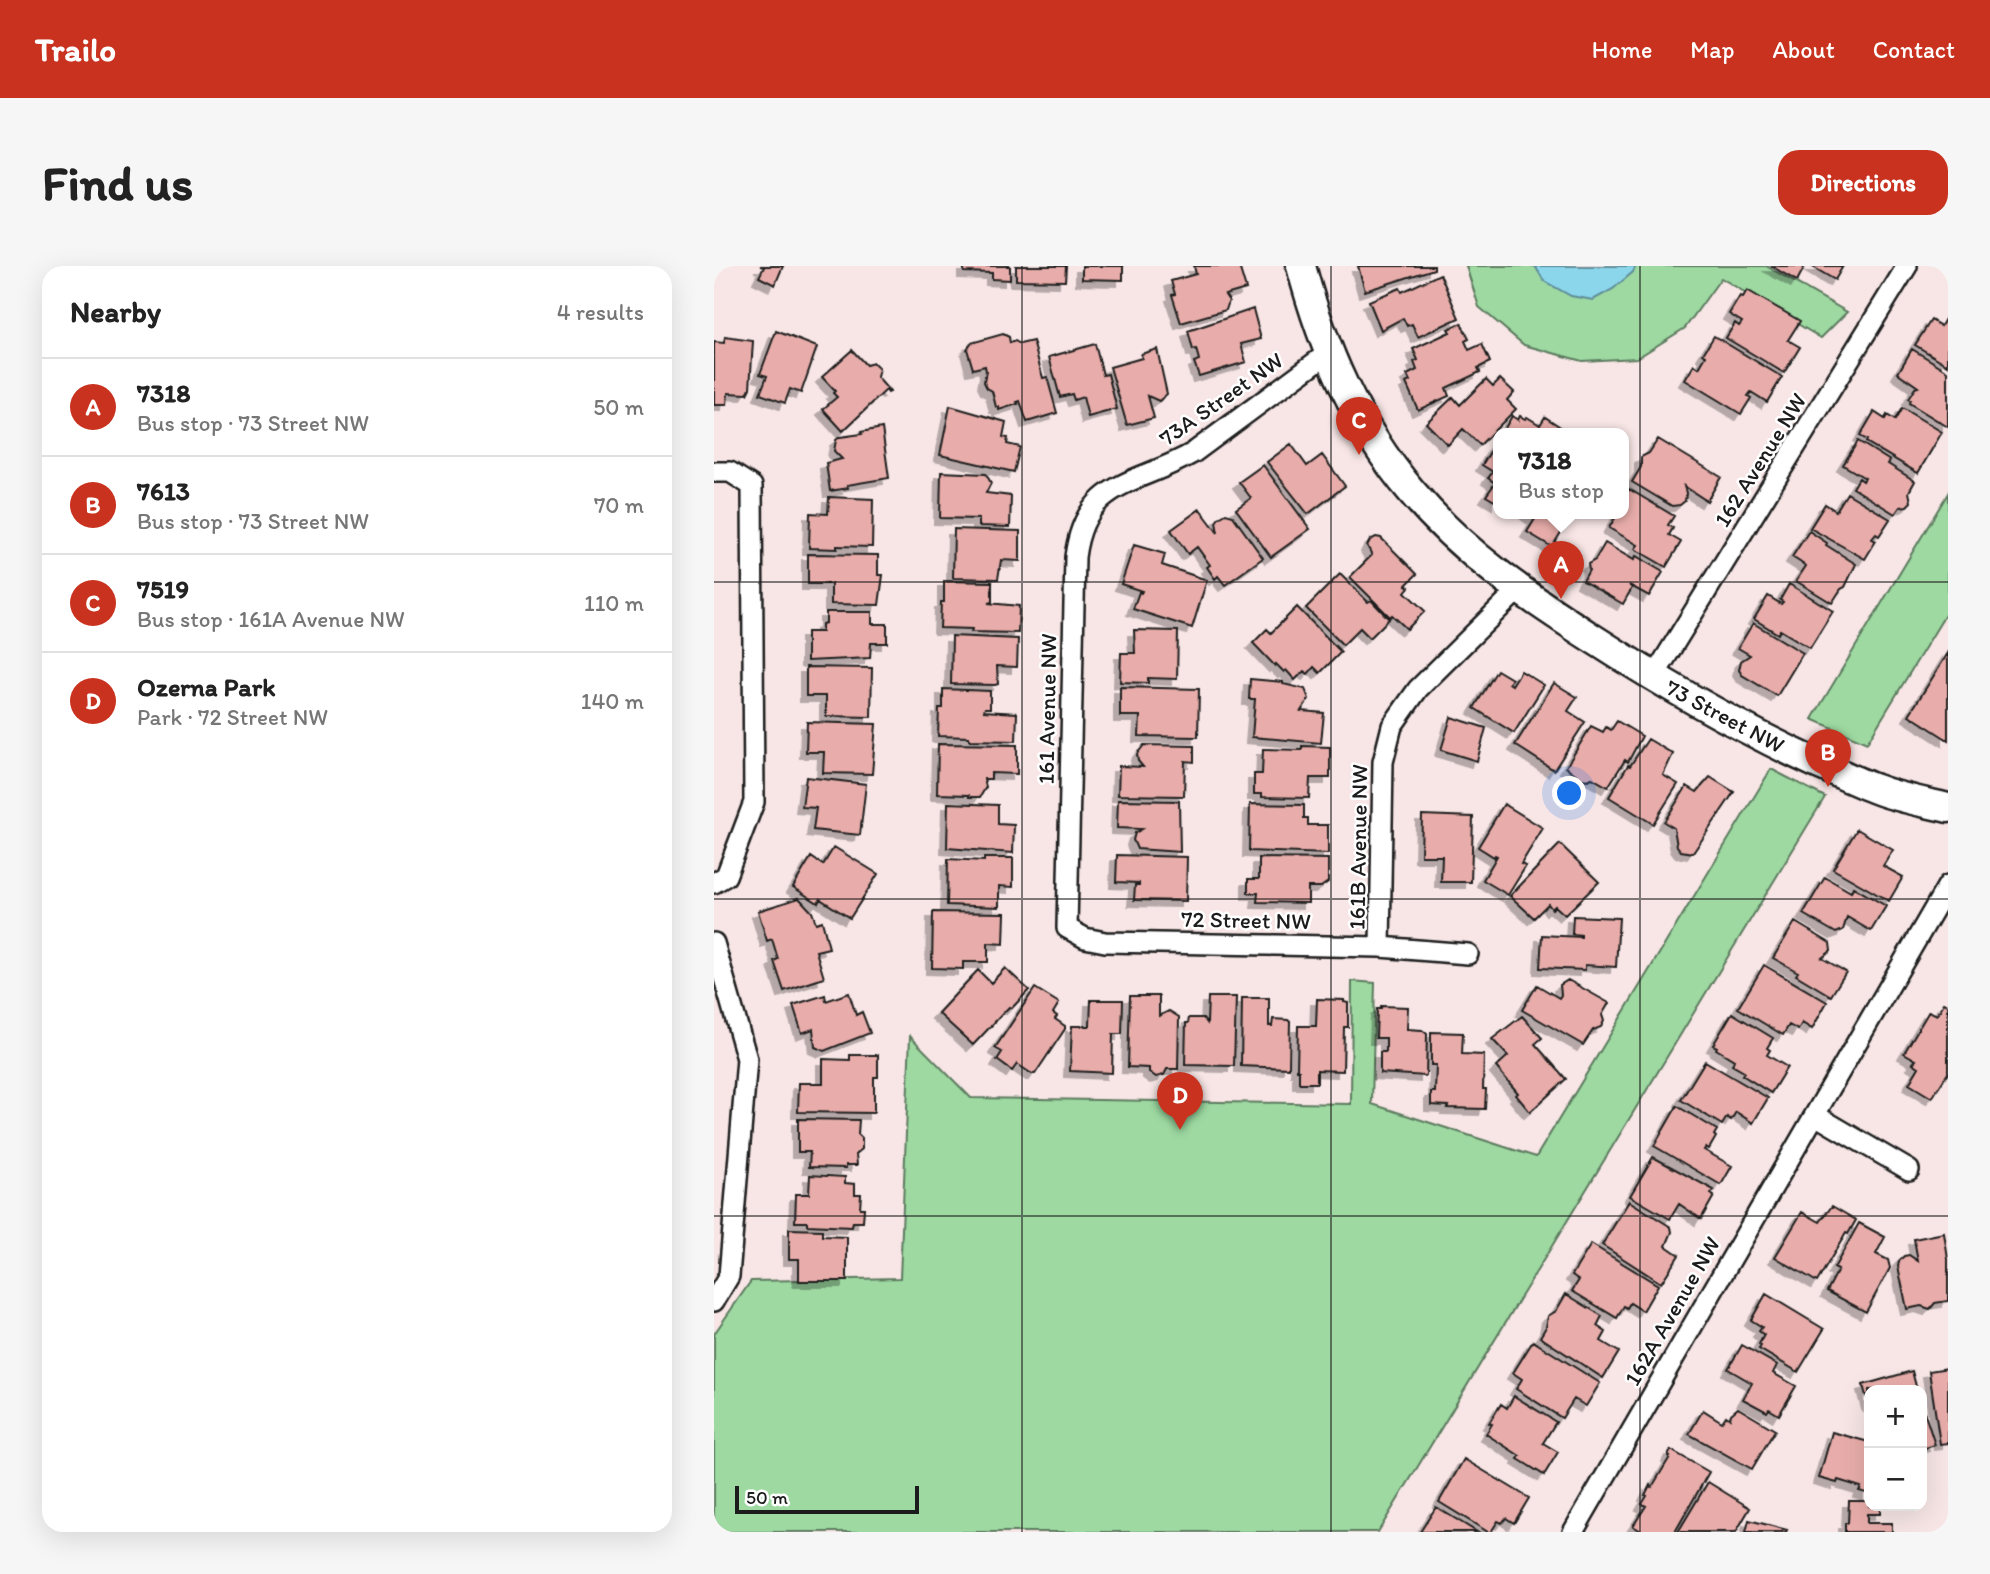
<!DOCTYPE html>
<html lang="en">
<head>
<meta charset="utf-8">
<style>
	:root { --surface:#fff; --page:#f6f6f6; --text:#222; --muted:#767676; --line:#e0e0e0; --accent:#c8321e }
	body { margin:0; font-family:Itim,sans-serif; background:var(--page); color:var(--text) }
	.controls { position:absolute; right:21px; bottom:21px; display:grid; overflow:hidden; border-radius:14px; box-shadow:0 7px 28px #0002 }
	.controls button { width:63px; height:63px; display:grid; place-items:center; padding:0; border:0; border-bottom:2px solid var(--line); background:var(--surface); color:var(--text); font:35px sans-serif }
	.scale { position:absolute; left:21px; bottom:18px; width:184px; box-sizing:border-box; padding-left:7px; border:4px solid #1c1c1c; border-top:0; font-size:19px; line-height:24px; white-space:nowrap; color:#1c1c1c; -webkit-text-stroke:5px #fff; paint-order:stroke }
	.you { position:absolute; left:856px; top:528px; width:24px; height:24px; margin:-18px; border:5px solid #fff; border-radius:50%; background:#1a73e8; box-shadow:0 0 0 10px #1a73e833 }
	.badge { display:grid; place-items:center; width:46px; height:46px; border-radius:50%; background:var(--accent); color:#fff; font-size:23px; font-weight:700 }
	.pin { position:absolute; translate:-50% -58px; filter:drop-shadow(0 2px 4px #0008) }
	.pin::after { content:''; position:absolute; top:37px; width:24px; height:21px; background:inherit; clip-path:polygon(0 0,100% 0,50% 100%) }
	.popup { position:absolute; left:779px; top:162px; width:136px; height:91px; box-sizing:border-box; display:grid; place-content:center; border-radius:14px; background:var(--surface); filter:drop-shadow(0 2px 5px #0005); font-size:23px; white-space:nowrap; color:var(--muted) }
	.popup b { font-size:26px; color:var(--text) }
	.popup::after { content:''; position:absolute; left:50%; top:100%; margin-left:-14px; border:14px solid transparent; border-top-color:var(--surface) }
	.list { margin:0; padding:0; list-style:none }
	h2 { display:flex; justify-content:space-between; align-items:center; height:91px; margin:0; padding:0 28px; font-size:30px }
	h2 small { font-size:23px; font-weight:400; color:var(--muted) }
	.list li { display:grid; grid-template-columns:46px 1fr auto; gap:21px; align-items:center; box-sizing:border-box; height:98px; padding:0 28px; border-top:2px solid var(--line) }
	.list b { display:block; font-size:26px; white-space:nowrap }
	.list p { margin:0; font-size:23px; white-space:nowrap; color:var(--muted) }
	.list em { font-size:23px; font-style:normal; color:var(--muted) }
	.map { position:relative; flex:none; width:1234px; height:1266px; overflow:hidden; border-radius:21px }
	header { display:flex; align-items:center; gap:42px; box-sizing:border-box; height:98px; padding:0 35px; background:var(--accent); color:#fff }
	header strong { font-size:33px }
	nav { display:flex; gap:38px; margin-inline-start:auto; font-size:24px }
	.intro { display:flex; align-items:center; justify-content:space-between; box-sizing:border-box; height:168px; padding:0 42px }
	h1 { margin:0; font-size:49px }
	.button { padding:18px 32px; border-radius:21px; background:var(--accent); color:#fff; font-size:24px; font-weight:700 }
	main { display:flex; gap:42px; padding:0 42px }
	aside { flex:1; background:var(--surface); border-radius:21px; box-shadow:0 7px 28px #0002 }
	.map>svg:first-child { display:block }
	.green { fill:#9dd9a1; stroke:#5c7a5e; stroke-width:2 }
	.water { fill:#8bd6eb; stroke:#5f8c98; stroke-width:2 }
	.building { fill:#e8adaa; stroke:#1c1c1c; stroke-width:2; filter:url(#shadow) }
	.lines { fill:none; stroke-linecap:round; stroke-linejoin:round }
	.street-casing { stroke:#1c1c1c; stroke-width:24 }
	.secondary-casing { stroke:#1c1c1c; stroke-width:33 }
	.street { stroke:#fff; stroke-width:19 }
	.secondary { stroke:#fff; stroke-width:28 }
	.grid { fill:none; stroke:#1c1c1c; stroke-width:2; stroke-opacity:0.55 }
	.labels { text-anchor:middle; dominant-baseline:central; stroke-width:5; stroke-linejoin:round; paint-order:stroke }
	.street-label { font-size:23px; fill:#1c1c1c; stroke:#fff }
</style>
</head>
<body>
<header>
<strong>Trailo</strong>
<nav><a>Home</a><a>Map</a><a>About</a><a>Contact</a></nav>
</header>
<div class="intro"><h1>Find us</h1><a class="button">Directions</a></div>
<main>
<aside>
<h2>Nearby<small>4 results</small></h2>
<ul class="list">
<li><span class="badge">A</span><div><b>7318</b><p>Bus stop · 73 Street NW</p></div><em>50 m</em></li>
<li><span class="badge">B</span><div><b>7613</b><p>Bus stop · 73 Street NW</p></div><em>70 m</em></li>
<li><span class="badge">C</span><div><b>7519</b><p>Bus stop · 161A Avenue NW</p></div><em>110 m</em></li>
<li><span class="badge">D</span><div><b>Ozerna Park</b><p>Park · 72 Street NW</p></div><em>140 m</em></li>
</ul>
</aside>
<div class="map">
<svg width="1234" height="1266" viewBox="0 0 1234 1266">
	<defs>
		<filter id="shadow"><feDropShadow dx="-6" dy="6" stdDeviation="0" flood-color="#0004"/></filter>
	</defs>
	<rect width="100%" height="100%" fill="#f8e6e6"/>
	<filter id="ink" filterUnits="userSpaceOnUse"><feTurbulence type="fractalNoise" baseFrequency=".0143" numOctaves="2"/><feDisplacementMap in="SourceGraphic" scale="14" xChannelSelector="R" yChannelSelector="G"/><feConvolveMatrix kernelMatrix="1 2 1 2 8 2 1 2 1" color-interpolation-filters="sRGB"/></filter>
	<g filter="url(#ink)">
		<path class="green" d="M752,0H1052L1133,46L1107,72L1007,12L971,62L923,92L868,95L810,79L765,41Z
			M1234,227V344L1153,477L1098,453Z
			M1057,503L1111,531L664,1266H0V1068L37,1015L186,1012L196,770L257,832L637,838L638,715L661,717L658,838L822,891Z"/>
		<path class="water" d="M821,0H922L919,6L899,23L879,34L857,30L830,15Z"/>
		<path class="building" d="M46,0H69L61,19L45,11L50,1Z
			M250,0H296V14L278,13V7L250,6Z
			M302,0H352L351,15L302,14Z
			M368,0H409V14L368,13Z
			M480,0H525L532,23L511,29L515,35L512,44L467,57L458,29L461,28L457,15L482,8Z
			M644,0H720V3L651,25Z
			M1057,0H1091L1083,15Z
			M1097,0H1129L1121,14Z
			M726,8L745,52L704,71L698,58L693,60L689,52L667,64L655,35L686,22L688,26Z
			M1033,24L1086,55L1074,74L1086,81L1070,107L1012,72L1021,57L1025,60L1028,56L1015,48L1026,30L1029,31Z
			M539,43L547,73L527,78L532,96L485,110L480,96L485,94L482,83L479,84L474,65Z
			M1231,53L1234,55V99L1201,79L1217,54L1227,60Z
			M747,57L755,73L751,75L755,84L768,78L776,96L764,102L766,106L732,122L735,130L704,144L692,117L696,115L693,109L703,104L700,96L704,94L699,83L736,66L734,63Z
			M62,65L103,81L87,127L76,123L71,137L46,128L53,110L46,108Z
			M289,68L295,71L296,77L301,75L306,78L319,75L329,112L333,111L343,147L313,156L306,135L303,136L304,138L285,144V141H282L278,125L273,122L270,116L272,105L271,100L259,103L253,83L257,77Z
			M1000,70L1068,111L1053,136L1037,126L1034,130L1037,132L1027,148L971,114L980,99L985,102L992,90L989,88Z
			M11,71L39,75L36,122L33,128L14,127L13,139H0V76L10,77Z
			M381,78L389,109L394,108L403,143L374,151L369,131L360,134L358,128L346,131L335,91Z
			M443,83L453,128L445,135L434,130L440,152L413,159L396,101L428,92L427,88Z
			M1198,83L1234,105V161L1195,137L1196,134L1194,133L1201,122L1204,121L1184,107Z
			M138,84L152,99L159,97L165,103L163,111L176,126L174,127L172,124L129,165L109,143L123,131L119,127L121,125L108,111Z
			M772,113L779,120L786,113L800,126L793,134L802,143L766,179L749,163L734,179L712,157L739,131L746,139Z
			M236,140L292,156L289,171L294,172L293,178L306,181L300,206L226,189Z
			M1188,142L1228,166L1204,207L1152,176L1153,174L1146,170L1160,146L1171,153L1173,149L1181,154Z
			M798,150L804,154L806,150L811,153L813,151L826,159L831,151L848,162L845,167H788Z
			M168,162L175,212L133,219L134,222L116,225L112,197L128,193L120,185L122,174L126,171L148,168L147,166Z
			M784,173V237L772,230L781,217L774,212L779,206L768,199Z
			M944,173L1007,211L993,235L970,220L972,227L971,235L966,239L958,240L918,216L927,201V191L935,187Z
			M1144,175L1176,195L1174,198L1201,215L1195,226L1197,236L1193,240L1186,241L1181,248L1139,222L1145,212L1149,215L1151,212L1129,199Z
			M577,178L593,200L608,189L631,220L594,248L553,196Z
			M549,199L596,263L557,291L522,243L537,232L525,216Z
			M227,206L272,208L277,217L272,227L297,230L296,261L265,260V253L226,252Z
			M915,223L960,250L954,259L959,262L955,269L967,276L952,301L921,283L924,279L895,262L904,247H910V231Z
			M1133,227L1176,253L1165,270L1162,268L1158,273L1162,275L1151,293L1096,262L1111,238L1122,245Z
			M115,231L159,233L158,281L123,280V283L95,282L96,247L114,248Z
			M486,243L504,267L502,256L505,252L512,248L519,250L549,292L511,319L504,310L501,313L493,301L496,299L483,281L474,288L457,264Z
			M813,247H859L838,281L813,266L821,253Z
			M240,263L306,265V295L287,294L284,313L239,312Z
			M1095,265L1113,277L1112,279L1142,298L1131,321L1127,323L1118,337L1082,315L1092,300L1078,291Z
			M662,271L667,272L703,308L692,319L695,321L691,326L711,345L693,363L678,349L676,351L636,311L658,289L653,280L656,274Z
			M891,277L920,294L922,290L949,306L935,330L915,319L918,322L909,338L869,315L875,304L874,298L881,294Z
			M420,279L451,288L448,299L493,314L478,362L419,343L425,326L427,327L428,325L407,318Z
			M94,288L164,289V309H169L165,339L117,338V318H94Z
			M626,308L654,336L657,334L675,353L656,372L646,362L629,379L592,342Z
			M230,315L278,316V336L274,337L305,340L304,367L257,366L258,363L226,362L227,336H230Z
			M1075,318L1119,345L1096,382L1066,364L1064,368L1040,353L1054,330L1067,338L1069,336L1066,334Z
			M583,341L627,386L606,407L600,401L594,408L590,405L581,414L572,404L570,406L562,398L561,400L539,377L553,363L557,367Z
			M112,346H158V358H173V377H157L156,392L93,395V366H108V358L112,357Z
			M1039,357L1089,387L1063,430L1028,409L1025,404L1027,395L1036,389L1024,382Z
			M420,364L464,365L463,413L434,412V417L406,416L407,387H421Z
			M238,370L304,373L303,401L283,400L284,418L281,419L237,418Z
			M1234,387V474L1195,449Z
			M92,401L158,402L157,451L112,450V430H92Z
			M783,404L798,413L795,417L798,419L807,405L830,419L800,467L760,442Z
			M536,413L569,416V418L591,423L595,433L587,445L610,447L607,477L538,471L541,433H535Z
			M840,417L863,431L854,445L871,456L840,504L801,479Z
			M406,421L485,423L484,471L425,470L426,450H406Z
			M229,423L276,425V442H271L270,445L303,447L302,475L255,474V471L224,470L225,442H229Z
			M737,451L772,462L763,495L727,484Z
			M903,455L928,470L914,496L911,494L894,521L878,512L874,514L868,513L852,501L877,460L889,466L892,461L897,464Z
			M93,456L162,458L158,508L109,507L110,486H92Z
			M934,473L959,488L949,509L964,518L939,558L895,531L914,499L916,500Z
			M224,478L303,479V508L277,507V513H270L272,521L266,531H255V529L223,528Z
			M430,479L480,480V496L471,495L470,530L404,529L405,500L429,501L424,495L423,488Z
			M588,480L616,481V512H596L595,532L548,531V528H540V508H548L549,483L588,484Z
			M92,511L152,518L146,569L99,564L102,542L88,541Z
			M996,511L1020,526L979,587L967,585L963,580L960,562L950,556L973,520L983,526Z
			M404,534L465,535L466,586L423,583L419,574L421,567L428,563L403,562Z
			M234,537L284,539V558L300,559L299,587L233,582Z
			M536,538L590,539V552H594V559H614V588L535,585Z
			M790,538L829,562L807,598L812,600L794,629L769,614L783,590L781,589L780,591L764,581Z
			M708,549L759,551L757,616H727L728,590H707Z
			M1143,563L1179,584L1169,600L1189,611L1175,635L1119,603Z
			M846,578L885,616L851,649L841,640L838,643L834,638L820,652L796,630Z
			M120,581L164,608L136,652L106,633L104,637L79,621L97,591L109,599Z
			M403,589L473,591L472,635L420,634L421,619H425V617L402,616Z
			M270,592H299V621L285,620V641L233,639L234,593L270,595Z
			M545,592L614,593V616L607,621H594V637L543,636L544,627H534V613H545Z
			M1111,611L1137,626L1139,621L1172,640L1157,665L1133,651L1129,664L1122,667L1089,648Z
			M85,632L98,646L102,657L108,655L115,682L102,685L110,712L70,725L60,695L64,693L58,673L53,675L44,645Z
			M219,646L291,647L290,678L274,677V696H249V703L218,702Z
			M859,650L905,652L902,701L871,699V704L826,702L828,669L867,671V669L858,668Z
			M1081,656L1116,677L1117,685L1108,692L1132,706L1117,730L1082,709L1084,706L1059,692Z
			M1050,699L1113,736L1098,763L1088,757L1084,764L1075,759L1069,769L1024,742Z
			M291,702L315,724L298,742L295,741L259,779L224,747L264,704L277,717Z
			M854,714L895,737L888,749L890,755L887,761L879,764L869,779L808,744L823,719L845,732L847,729L846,719Z
			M321,722L345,737L339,747L343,750L341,753L351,760V763L321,808H318L303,798L298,805L283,794L288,786L281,782Z
			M135,727L142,749L148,746L156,767L110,785L101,781L99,763L88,767L79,739L111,729L112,735Z
			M416,730H445V750L455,745L465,751L464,803H453L450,809L442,811L435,806V802L414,801Z
			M494,731H522L520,800L471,799L472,757H474L475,752H489L493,757Z
			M528,732H555V760H558L559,753L574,754L576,756L575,802L527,800Z
			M603,733L630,734V736L634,737V761H630L629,805L603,804V817H585V804H583L584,760H602Z
			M377,734H409L408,768H399L398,807L356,805L358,760H376Z
			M1230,737L1234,739V807L1218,832L1195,818L1205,801L1199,797L1202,794L1190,787L1215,745L1223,749Z
			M667,740L694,741L693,763L708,764L713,768L712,810L666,807V786H672V772H662L663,743H667Z
			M1018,747L1059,772L1053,782L1056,784L1053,789L1073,801L1057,827L1028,809L1030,806L1018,799L1020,794L1002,783L1003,781L999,779Z
			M808,750L828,772L821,778L852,813L816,846L802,829L804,827L782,801L794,790L778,773Z
			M717,766L749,767L748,788L770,789L769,823H772L771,843L733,842L734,840L717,839V826H721L722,799H717Z
			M136,789H164V811H160V847L84,846L85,817H109V793L136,794Z
			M991,795L1054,832L1039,857L1022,846L1017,854L1013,851L1008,859L967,834Z
			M963,840L1003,864L1000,869L1002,871L995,883L992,881L990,884L1018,900L1007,919L940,880Z
			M84,853L145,854L144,868L148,872V883L142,888L143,899H132V902L95,901L96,886H84Z
			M939,891L1000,924L997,928L1000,930L987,953L965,938L956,953L916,930Z
			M96,909L131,911V917L141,918V928H147L146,942H150L149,956H139L138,961L93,959V956H81L82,928H95Z
			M915,935L957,961L958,966L952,980L965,989L947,1017L888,979Z
			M1118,940L1142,954L1134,968L1132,967L1103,1016L1061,991L1088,946L1106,956Z
			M1145,957L1171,971L1162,988L1174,994L1176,1002L1152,1046L1113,1025L1124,1004L1120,1002Z
			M75,963L108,964V970L133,971V1015H85V993H75Z
			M1230,967L1234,993V1035L1221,1037L1216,1043L1207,1040L1193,1043L1184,1000L1185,995L1190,990L1195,989L1204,995L1200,973Z
			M877,978L944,1019L929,1045L916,1037L913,1042L910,1040L903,1052L858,1025L865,1014L858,1009Z
			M852,1028L888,1050L883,1060L892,1066L887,1075L905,1086L889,1112L826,1071L832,1061L834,1050L842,1045Z
			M1052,1028L1110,1063L1084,1106L1045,1083L1047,1080L1045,1078L1050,1069L1045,1065L1048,1061L1037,1054Z
			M819,1075L886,1117L872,1140L860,1133L848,1152L802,1123L808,1113L799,1107Z
			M1028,1079L1063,1099L1059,1107L1082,1120L1065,1149L1055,1143L1053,1146L1029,1133L1038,1117L1014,1103Z
			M1234,1102V1177L1226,1178L1215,1105Z
			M1198,1105L1203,1124H1155V1141L1149,1119Z
			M800,1130L842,1156L829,1177L844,1186L830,1209L804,1193L806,1190L772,1168L778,1158L775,1157L787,1138L793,1142Z
			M1208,1139L1221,1179L1208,1183Z
			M1024,1142L1061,1164L1038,1203L975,1168L989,1144L1008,1156L1012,1150L1016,1153L1017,1148Z
			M1118,1166L1155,1176V1228L1145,1225L1147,1221L1124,1214L1123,1217L1105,1212Z
			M957,1184L995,1206L961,1266H929L919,1260L932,1240L928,1238L933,1230L931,1229L936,1219L938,1221L956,1191L954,1190Z
			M750,1193L815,1232L800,1257L792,1252L788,1257L784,1255L777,1266H774L725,1236Z
			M994,1216L1036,1242L1022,1266H964Z
			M1135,1235H1155V1240H1166V1248H1153V1257H1178V1266H1131V1257H1134Z
			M722,1241L763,1266H706Z
			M1035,1254L1073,1264L1072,1266H1032Z"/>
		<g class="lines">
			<defs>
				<path id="street" d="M614,87L479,187C423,219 371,213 361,291L353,662L371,672L391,676L666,681L754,688
					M0,206H16L38,220L40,536L12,610L0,617
					M939,412L1193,0
					M0,677L33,793L15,1010L0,1035
					M666,681L669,496L678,460L704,423L804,324
					M1101,849L1195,904
					M859,1266L1234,619"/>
				<path id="secondary" d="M587,0C609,83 642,160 698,226C751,289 810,328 878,372C951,419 1025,462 1104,498C1123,506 1143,516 1162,523C1185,532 1210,536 1234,542"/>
			</defs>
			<use href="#street" class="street-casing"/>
			<use href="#secondary" class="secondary-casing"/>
			<use href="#street" class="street"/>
			<use href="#secondary" class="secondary"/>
		</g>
	</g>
	<path class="grid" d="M308,0V1266M617,0V1266M926,0V1266M0,316H1234M0,633H1234M0,950H1234"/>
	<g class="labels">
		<g class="street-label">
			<text transform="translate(507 133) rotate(-35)">73A Street NW</text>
			<text transform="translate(1046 194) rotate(-58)">162 Avenue NW</text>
			<text transform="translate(333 443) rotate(-89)">161 Avenue NW</text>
			<text transform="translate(1011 450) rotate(28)">73 Street NW</text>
			<text transform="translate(644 581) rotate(-89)">161B Avenue NW</text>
			<text transform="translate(532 654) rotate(1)">72 Street NW</text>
			<text transform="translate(958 1045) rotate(-60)">162A Avenue NW</text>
		</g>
	</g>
</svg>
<div class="controls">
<button>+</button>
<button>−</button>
</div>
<div class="scale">50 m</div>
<div class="you"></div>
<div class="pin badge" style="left:847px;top:333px">A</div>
<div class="popup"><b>7318</b>Bus stop</div>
<div class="pin badge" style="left:1114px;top:521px">B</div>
<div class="pin badge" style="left:645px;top:189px">C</div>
<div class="pin badge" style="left:466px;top:864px">D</div>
</div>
</main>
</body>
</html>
